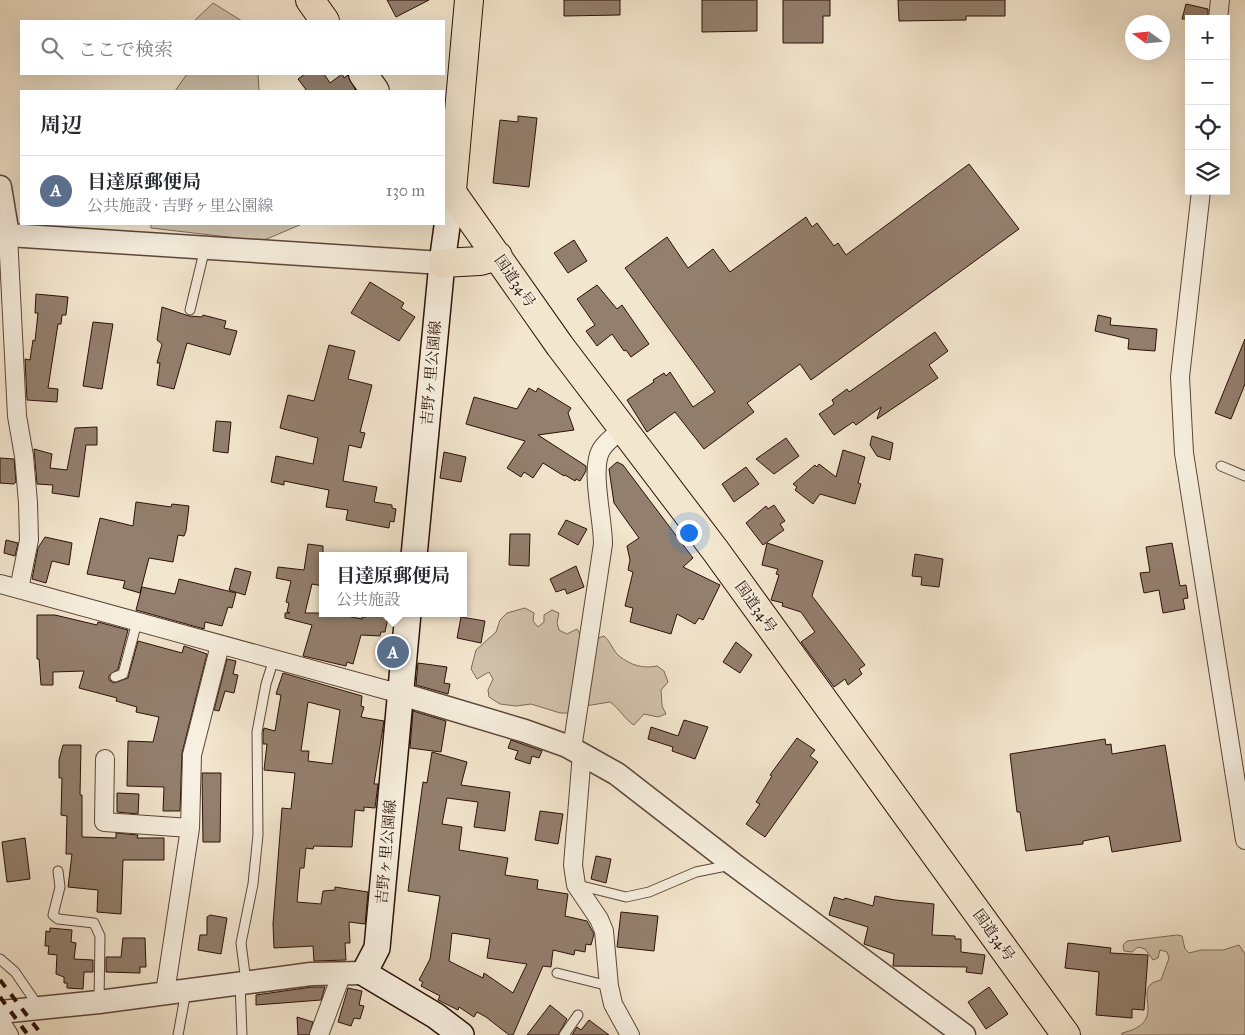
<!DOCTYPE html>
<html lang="ja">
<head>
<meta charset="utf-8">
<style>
	:root { --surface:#fff; --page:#f2f2f3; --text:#2b2b33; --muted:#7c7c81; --line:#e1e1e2; --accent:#8f2418 }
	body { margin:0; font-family:"IM FELL Great Primer","Noto Serif JP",serif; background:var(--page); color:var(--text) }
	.controls { position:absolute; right:15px; top:15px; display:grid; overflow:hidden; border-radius:0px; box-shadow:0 5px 20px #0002 }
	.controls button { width:45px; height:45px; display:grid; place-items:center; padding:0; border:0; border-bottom:1px solid var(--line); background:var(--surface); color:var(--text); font:25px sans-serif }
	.compass { position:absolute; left:1125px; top:15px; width:45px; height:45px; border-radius:50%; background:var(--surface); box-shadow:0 5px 20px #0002; rotate:285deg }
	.you { position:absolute; left:688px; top:532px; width:18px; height:18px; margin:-12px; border:4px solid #fff; border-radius:50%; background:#1a73e8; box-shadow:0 0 0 8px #1a73e833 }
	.badge { display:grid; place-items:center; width:32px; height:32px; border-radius:50%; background:var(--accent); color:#fff; font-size:16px; font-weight:700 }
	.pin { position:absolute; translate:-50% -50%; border:2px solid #fff; box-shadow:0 1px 5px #0006 }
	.popup { position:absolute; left:319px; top:552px; width:148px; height:65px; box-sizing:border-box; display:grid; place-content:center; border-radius:0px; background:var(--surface); filter:drop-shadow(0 1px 4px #0005); font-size:16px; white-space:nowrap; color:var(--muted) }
	.popup b { font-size:19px; color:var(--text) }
	.popup::after { content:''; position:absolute; left:50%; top:100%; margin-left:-10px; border:10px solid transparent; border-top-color:var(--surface) }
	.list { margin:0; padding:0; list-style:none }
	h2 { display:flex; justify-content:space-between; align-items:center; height:65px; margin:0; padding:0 20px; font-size:21px }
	h2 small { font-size:16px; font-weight:400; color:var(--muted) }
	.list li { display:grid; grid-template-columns:32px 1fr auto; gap:15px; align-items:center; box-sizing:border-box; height:70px; padding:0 20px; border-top:1px solid var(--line) }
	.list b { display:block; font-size:19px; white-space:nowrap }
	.list p { margin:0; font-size:16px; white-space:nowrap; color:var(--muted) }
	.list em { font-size:16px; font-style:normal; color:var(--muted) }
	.icon { flex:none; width:28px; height:28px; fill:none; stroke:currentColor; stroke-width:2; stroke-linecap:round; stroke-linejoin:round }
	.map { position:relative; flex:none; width:1245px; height:1035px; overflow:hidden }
	.search { position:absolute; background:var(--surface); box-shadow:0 5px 20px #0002; left:20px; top:20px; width:425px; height:55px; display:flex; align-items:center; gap:12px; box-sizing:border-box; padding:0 18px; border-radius:0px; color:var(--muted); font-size:19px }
	.panel { position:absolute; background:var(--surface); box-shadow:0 5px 20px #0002; left:20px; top:90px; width:425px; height:135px; border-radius:0px }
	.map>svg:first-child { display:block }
	.green { fill:#d1c2ac; stroke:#7e695a }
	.building { fill:#937f6e; stroke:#2b1007; fill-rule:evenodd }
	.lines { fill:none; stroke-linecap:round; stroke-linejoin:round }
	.service-casing { stroke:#5d4639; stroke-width:11 }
	.minor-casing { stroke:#5d4639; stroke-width:20 }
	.tertiary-casing { stroke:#5d4639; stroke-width:25 }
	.secondary-casing { stroke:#2b1007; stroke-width:28 }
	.primary-casing { stroke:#2b1007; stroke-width:30 }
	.trunk-casing { stroke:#2b1007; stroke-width:30 }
	.service { stroke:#f7efdf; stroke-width:9 }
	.minor { stroke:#f7efdf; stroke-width:18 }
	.tertiary { stroke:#f7efdf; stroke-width:22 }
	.secondary { stroke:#f7efdf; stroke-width:25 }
	.primary { stroke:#f3e6ce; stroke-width:28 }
	.trunk { stroke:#f3e6ce; stroke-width:28 }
	.rail { stroke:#2b1007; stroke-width:4; stroke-dasharray:9 9; stroke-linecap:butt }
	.labels { text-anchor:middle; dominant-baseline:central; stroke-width:4.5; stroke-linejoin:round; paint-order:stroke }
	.street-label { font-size:15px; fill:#2b1007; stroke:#f7efdf }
</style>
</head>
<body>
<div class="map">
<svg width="1245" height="1035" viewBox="0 0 1245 1035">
	<rect width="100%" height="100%" fill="#f3e6ce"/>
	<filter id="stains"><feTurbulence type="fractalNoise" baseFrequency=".004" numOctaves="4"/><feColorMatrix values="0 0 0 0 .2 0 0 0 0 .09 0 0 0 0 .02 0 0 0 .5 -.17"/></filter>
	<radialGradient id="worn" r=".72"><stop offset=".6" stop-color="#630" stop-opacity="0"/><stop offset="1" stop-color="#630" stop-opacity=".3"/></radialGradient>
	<path class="green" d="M213,3L242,21H194Z
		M187,74H258L259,91H175Z
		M151,224H302L262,241L151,228Z
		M525,608L534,613L533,621L538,627L544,622V615L552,610L559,613L557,623L559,630L567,634L577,629L583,639L594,640L604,636C611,642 613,651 619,656C631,665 642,669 657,666L664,671L668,682L661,690L662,706L666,714L658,717L644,714L634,725C625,720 620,709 610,702L585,706L570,713H560L531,704L516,706L500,704L489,697L488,690L493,679L489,672L477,679L471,669L476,650L496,632L500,620L507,613Z
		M1177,935L1182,936L1185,949L1189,953L1201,950H1223L1239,945L1245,954V1035H1122V1033C1165,1023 1139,997 1150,985C1153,982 1157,981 1161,980L1169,958L1167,952L1160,950L1158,958L1153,960L1145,949L1138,947L1132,952L1124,951L1123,945L1127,941Z"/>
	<path class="building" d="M387,0H429L396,17Z
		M564,0H620V15L564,16Z
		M702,0H757V31L702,32Z
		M783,0H830V16H823V43H783Z
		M898,0H1005V16H966V20L899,21Z
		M1186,4L1208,9V19H1182Z
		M305,74H324L330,83L342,74L344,78L348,75L356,91H307L298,79Z
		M518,116L537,118L529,187L493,183L500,120L518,122Z
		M969,164L1019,229L811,380L800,364L747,403L754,412L704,449L675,412L647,432L627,400L654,382L653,380L664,373L666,376L670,372L693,407L715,392L625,268L667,237L688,268L713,249L730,272L806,217L812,227L817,223L834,246L838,243L846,255Z
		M574,240L587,261L568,273L554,253Z
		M370,282L404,303L401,308L415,317L399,341L351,313Z
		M597,285L617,309L622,305L649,344L631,357L626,350L624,351L612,334L597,346L586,331L595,325L577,299Z
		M36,294L68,297L66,315H62L61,324H58L48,388L58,389L57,402L27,400L25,359L30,360L33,340L35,341L38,313H35Z
		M162,307L189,316L202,317L203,315L226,321L224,328L237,331L230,355L187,343L174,389L157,385L160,363H157L162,344L157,340Z
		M1098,315L1111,318L1110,325L1157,329L1155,351L1128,349L1129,339L1095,331Z
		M93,322L113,324L102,389L83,386Z
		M935,332L948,351L929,365L938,378L877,419L881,407L856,425L853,422L834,435L819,414L834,404L832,400L847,389L849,392Z
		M1245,339V384L1231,419L1215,413Z
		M329,345L355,351L348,379L372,385L360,432L365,433L361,448L349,445L343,481L377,487L374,502L392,505V508L396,509L394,522L390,521L389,528L346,520L348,510L326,507L329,490L284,481V485L271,482L276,456L313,464L318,438L280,428L288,395L314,401Z
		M529,388L536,392L538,388L571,408L568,413L574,430L538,435L586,466V471L580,481L576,479L575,481L565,475L564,476L543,463L533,478L524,472L521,477L507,468L525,441L466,424L474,397L517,409Z
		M216,421L231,422L228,453L213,451Z
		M97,427V445H86L79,497L52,493L53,485L37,484L34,449L52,454L50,468L67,470L75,428Z
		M872,436L893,443L890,460L877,456L870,445Z
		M786,438L799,456L774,474L756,459Z
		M843,450L865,457L858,483L861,484L855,504L820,494L813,504L795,490L797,487L793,484L815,465L817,467L819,464L836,477Z
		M444,452L466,457L461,482L440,478Z
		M0,458L14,459L16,482L14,484L0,483Z
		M617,462L623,465L693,558L683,567L720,585L703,620L699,618L695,624L677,614L671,634L630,622L633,608L625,606L633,572L628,570L630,560L627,546L639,538L614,503L609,469Z
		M746,467L759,484L734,502L722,484Z
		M136,502L171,507L172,504L189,506L186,531L184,536L178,535L173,562L149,558L140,593L123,588L125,581L87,574L100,518L133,526Z
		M774,505L785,521L780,524L784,530L763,545L746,523L766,506L768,509Z
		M566,520L587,529L578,545L558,534Z
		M510,534H530L529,566L509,565Z
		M45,537L72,543L69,565L52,561L46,583L32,579L38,548Z
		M6,540L18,543L15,556L4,553Z
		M767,543L823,561L812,596L865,665L859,669L862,674L848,685L845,679L834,687L801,642L815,632L801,612L782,606L783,603L771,600L779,575L776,574L778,569L762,565Z
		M1172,543L1180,586L1186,585L1188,598L1183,599L1185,609L1163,613L1159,590L1144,593L1140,573L1150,572L1146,547Z
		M308,544L323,546V586L312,584L305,613H331L362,619V617H366V613H389L385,632H381L380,636L361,635L353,664L347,662L346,666L303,656L312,625L285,618V613H290L287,612L289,603L286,602L291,581L276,578L278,567L304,570Z
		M915,554L943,559L939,587L921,585L922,577L912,576Z
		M576,566L584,587L567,594L565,589L556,592L550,579Z
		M235,568L251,572L245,595L229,590Z
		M179,579L236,593L232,608L228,607L222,626L205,622L204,629L136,610L142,587L175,594Z
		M37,615H55L97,625L98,622L128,630L118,669L109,676V680L114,683L128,678L138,641L182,653L184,646L207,654L182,753L180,811H163L164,787L127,786L128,741L153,742L159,717L136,712L137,707L116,701L117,698L79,688L84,671L53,672V685H41L39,659H37Z
		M461,617L485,621L481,643L457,638Z
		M736,642L752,655L740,673L723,662Z
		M227,659L236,661L233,674L238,675L234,693L225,691L219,711L214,710Z
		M418,663L447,667L444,683L450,684L448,694L416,685Z
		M283,673L362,696L361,706L364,707L361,717L384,721L374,784H378L375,808L364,807V811L355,810L352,847L314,846L313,849L306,848L304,868H300L297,902L321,904L323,891L335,890V887L368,892L365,924L349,922L350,943H345L346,960L314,961L313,946L274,948L273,924L282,808L291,809L295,773L264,770L267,744H263V733L264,728L275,731L281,695L276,694ZM308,702L340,710L332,764L308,761L309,751H301Z
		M413,711L446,721L441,752L410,748Z
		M684,720L708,727L695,759L672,751L673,747L648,739L651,727L678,736Z
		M797,738L815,750L810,756L818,762L765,837L746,824L760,804L756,802L772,776L770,775Z
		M1105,739L1106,745L1111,744L1112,754L1165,745L1181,841L1112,852L1109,836L1083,841V844L1026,851L1020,812H1017L1010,754Z
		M511,740L542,751L539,758L532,756L530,764L515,759L518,751L508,748Z
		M63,745H81L80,795H82V837L116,838V833L138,835L137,838H164V860H123L121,914L97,912L98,890L68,887L72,854H66L67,816L61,815L62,778H59V760Z
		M432,752L467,762L461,785L510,792L505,831L474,827L478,802L447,798L442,824L462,827L459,850L508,858L505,875L538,880L537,889L568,894L565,916L587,921L594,934L591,945L586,944L585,952L575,950L574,955L553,950L551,967L543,966L513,1035H509L486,1017L477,1012L474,1017L459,1007L458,1010L438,1000L440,996L421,986L423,982L419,980L430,959L440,896L408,891L423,782L427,783ZM452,933L490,939L487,958L527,964L513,993L484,973L483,978L449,961Z
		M202,773H221L220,842H203Z
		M117,793L139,794L138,814L117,812Z
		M540,811L563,814L558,844L535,840Z
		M25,838L30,879L7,882L2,842Z
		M596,856L611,859L606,883L591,879Z
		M875,896L895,900L934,904L932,935L955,936V939H961V952L985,955L982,974L966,972L967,967L893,966L894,954L864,944L868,927L829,915L834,897L844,900L845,898L873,906Z
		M621,912L658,916L654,951L617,947Z
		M210,915L227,918L221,954L198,950L200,935H207V917Z
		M50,928L72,930L71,942L76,943L74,959L93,960V972H84L83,989L67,988V983H64V977L56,974L57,955L48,954L49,946H45L46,931L50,932Z
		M123,938H145L146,967H140V973L106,972V957H121Z
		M1068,943L1111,948L1110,953L1148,955L1144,1010L1132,1009V1018L1096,1015L1099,972L1065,968Z
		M312,987H325L321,1000L256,1005V995Z
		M989,987L1008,1014L986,1029L968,1002Z
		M348,988L362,991L359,1005L364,1006L360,1019L354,1018L351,1026L338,1022Z
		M550,1005L567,1019L558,1035H527Z
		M297,1017L313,1022L309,1035H298Z
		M589,1020L609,1035H572L577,1027L581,1030Z"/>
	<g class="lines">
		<defs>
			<path id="service" d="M190,310L205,248
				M1221,466L1245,476
				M115,677L123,674L137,622
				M58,871L60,887L53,915L58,919L94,923L100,936L99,1002
				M578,885L626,897L649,892L696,872L731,865
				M0,959L15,972L39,1007
				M557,973L609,986
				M246,982L241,943L253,884L258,835L257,732L266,684L274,659
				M240,983L242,1035
				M178,1035L186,991
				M564,1035L578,1015"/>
			<path id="minor" d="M1218,19L1220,0
				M1201,191L1180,377L1184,453L1245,840
				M0,239L8,235L17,416L24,456L28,503L29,540L19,589
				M0,584L401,694
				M572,749L603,544C603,519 590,469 601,450C606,441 617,434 624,428
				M582,753L573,865L576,885L599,919L604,931L609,986L613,1004L630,1035
				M105,759L104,822L190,828
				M165,993L190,828L192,755L220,645
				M0,1021L9,1035
				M319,1035L342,973"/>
			<path id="tertiary" d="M0,187L8,235L442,263
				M401,694L525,731L567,746L617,774L733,864L964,1035
				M0,1012L99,1002L311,974L364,973"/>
			<path id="secondary" d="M414,556L442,263L452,190
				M408,613L377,948L364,973L436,1016L461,1035"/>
			<path id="primary" d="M452,190L469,0"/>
			<path id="trunk" d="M310,0L325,21
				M363,74L375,91
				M444,181L560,346L715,550L1066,1035
				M442,263L480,261L498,256"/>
		</defs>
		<use href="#service" class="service-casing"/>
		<use href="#minor" class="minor-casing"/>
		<use href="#tertiary" class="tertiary-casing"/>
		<use href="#secondary" class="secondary-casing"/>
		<use href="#primary" class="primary-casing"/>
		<use href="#trunk" class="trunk-casing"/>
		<use href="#service" class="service"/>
		<use href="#minor" class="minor"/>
		<use href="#tertiary" class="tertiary"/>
		<use href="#secondary" class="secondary"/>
		<use href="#primary" class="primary"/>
		<use href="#trunk" class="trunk"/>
		<path class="rail" d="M0,980L42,1035
			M0,997L28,1035"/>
	</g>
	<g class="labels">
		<g class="street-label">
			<text transform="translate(515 281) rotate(55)">国道34号</text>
			<text transform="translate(431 373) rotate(-85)">吉野ヶ里公園線</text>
			<text transform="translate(756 607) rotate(54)">国道34号</text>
			<text transform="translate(386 852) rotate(-85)">吉野ヶ里公園線</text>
			<text transform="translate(994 935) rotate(54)">国道34号</text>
		</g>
	</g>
	<rect width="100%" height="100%" filter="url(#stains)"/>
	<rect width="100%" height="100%" fill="url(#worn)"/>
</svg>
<div class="controls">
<button>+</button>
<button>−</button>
<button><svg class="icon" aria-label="locate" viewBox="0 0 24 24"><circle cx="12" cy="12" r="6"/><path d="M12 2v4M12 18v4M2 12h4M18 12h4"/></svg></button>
<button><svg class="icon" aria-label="layers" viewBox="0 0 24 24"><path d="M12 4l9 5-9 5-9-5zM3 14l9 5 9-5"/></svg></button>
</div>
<svg class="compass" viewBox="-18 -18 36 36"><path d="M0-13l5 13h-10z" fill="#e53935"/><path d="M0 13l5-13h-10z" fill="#7c7c81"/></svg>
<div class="you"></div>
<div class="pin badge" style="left:393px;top:652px;background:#5c6f8a">A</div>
<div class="popup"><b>目達原郵便局</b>公共施設</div>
<div class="search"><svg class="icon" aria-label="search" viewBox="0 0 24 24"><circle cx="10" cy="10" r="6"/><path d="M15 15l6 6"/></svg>ここで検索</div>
<section class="panel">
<h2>周辺<small></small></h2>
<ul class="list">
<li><span class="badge" style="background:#5c6f8a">A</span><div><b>目達原郵便局</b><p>公共施設 · 吉野ヶ里公園線</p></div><em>130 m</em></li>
</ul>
</section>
</div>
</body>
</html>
